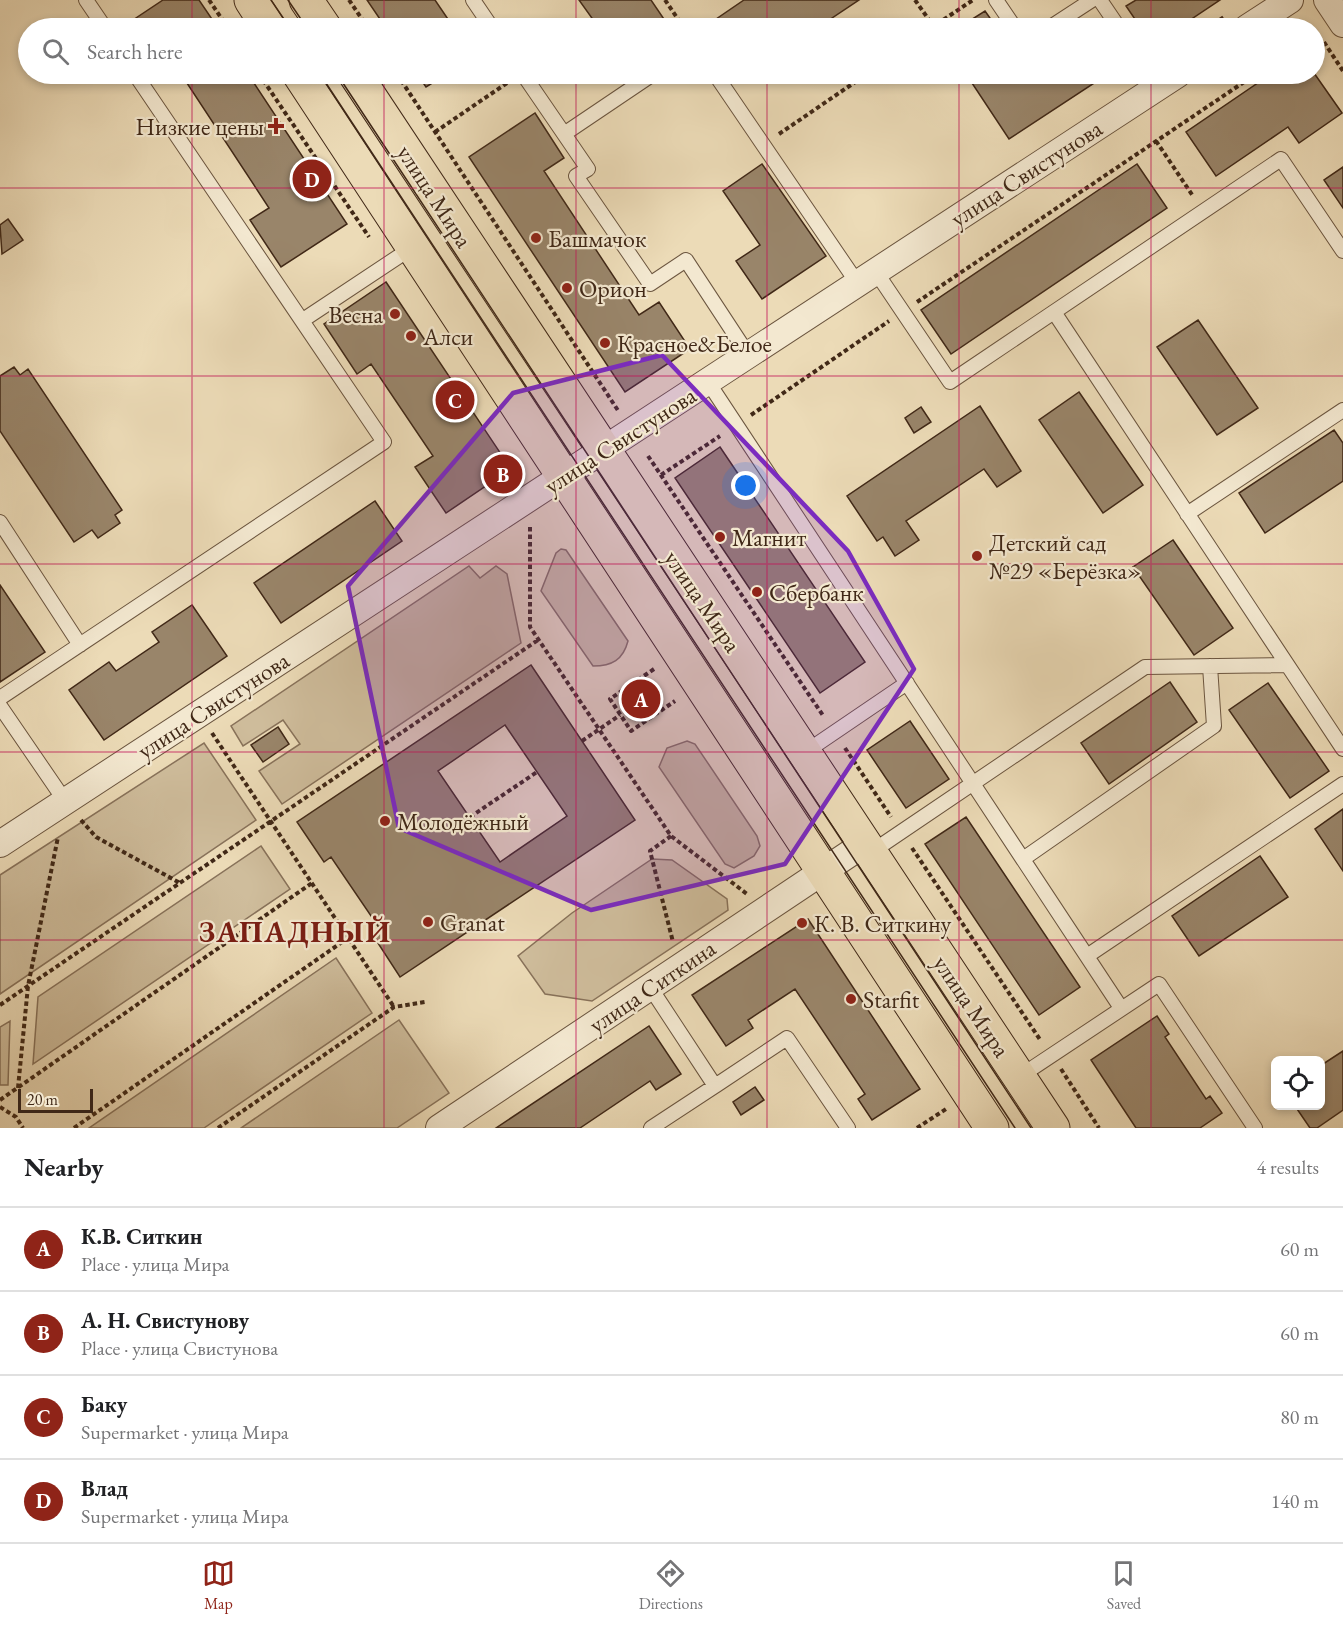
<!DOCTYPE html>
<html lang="en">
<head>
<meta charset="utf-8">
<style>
	:root { --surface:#fff; --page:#f6f6f6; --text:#202124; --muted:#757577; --line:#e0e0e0; --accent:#8f2418 }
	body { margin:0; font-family:"EB Garamond",serif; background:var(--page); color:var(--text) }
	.controls { position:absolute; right:18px; bottom:18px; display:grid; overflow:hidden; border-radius:9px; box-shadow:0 3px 9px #0003 }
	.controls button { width:54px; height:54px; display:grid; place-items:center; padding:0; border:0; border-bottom:2px solid var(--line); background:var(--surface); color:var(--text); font:30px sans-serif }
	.scale { position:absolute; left:18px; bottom:15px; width:75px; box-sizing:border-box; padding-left:6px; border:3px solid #402817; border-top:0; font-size:16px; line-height:21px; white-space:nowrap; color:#402817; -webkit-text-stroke:4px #f3e8d0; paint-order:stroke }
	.you { position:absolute; left:746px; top:486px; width:21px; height:21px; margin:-15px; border:4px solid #fff; border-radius:50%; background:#1a73e8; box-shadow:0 0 0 9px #1a73e833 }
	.badge { display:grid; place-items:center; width:39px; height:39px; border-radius:50%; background:var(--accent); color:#fff; font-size:20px; font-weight:700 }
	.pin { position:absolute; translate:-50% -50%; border:3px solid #fff; box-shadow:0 2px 6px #0006 }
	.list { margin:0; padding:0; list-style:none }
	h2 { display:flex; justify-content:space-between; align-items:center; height:78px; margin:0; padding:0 24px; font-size:26px }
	h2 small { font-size:20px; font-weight:400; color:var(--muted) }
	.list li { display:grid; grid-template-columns:39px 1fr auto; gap:18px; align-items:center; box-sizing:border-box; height:84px; padding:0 24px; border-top:2px solid var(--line) }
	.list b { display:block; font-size:22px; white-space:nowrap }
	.list p { margin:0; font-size:20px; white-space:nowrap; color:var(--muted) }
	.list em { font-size:20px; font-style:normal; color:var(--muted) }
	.icon { flex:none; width:33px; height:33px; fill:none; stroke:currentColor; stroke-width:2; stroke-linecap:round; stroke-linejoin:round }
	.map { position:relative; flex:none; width:1343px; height:1128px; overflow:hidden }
	.search { position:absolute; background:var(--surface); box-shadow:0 3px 9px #0003; left:18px; right:18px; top:18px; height:66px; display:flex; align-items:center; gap:15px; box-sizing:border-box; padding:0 21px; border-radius:33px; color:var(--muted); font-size:22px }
	.sheet { height:414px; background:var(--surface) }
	nav { display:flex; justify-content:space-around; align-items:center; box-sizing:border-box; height:84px; border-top:2px solid var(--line); background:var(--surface); font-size:16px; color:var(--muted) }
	nav a { display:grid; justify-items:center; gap:3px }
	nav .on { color:var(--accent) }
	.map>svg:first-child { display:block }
	.green { fill:#cfbd9c; stroke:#88725a; stroke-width:1.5 }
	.building { fill:#99856a; stroke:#402817; stroke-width:1.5; fill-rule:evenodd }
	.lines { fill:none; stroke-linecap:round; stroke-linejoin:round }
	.lane-casing { stroke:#6b553f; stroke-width:16 }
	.street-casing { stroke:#6b553f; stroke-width:28 }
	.primary-casing { stroke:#402817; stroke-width:35 }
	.path { stroke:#402817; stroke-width:4; stroke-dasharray:4.5 3; stroke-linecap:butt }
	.lane { stroke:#f3e8d0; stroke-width:14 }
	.street { stroke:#f3e8d0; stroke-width:26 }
	.primary { stroke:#ecdbb7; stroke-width:33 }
	.tram { stroke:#402817; stroke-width:1.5 }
	.marked { fill:#7b2cbf; fill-opacity:0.2; stroke:#7b2cbf; stroke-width:4.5; stroke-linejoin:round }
	.grid { fill:none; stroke:#c2185b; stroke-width:1.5; stroke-opacity:0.55 }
	.poi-dot { fill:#8f2418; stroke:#f3e8d0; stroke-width:2 }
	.labels { text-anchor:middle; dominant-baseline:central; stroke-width:4.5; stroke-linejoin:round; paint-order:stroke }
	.poi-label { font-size:24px; fill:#402817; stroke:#f3e8d0; text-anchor:start }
	.street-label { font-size:24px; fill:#402817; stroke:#f3e8d0 }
	.district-label { font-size:30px; font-weight:bold; letter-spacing:1.5px; fill:#7a1f14; stroke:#f3e8d0 }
</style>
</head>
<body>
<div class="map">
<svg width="1343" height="1128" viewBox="0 0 1343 1128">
	<rect width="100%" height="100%" fill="#ecdbb7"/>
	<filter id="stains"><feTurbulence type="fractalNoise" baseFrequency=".00333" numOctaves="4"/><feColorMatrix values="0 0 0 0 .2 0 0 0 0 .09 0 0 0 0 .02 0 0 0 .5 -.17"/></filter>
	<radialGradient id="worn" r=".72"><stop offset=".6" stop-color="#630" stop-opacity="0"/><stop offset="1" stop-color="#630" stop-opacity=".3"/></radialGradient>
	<path class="green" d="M561,549L566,550L628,641C623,660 612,666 593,666L541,591L556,553Z
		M469,566L480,578L496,566L507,574L521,643L282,804L259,771L300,744L283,720L243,746L231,726Z
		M687,741L695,744L757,836L760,846L754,856L734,868L725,864L659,767L667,748Z
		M204,743L256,820L0,994V875Z
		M261,846L290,889L33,1064L38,997Z
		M652,859L672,860L727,899L728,910L592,1001L545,994L518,956L572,913Z
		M336,958L372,1013L204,1128H89Z
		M399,1020L449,1093L397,1128H241Z
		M10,1021L8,1085H0V1027Z"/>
	<path class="building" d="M163,0H199L218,28H125L124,26Z
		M367,0H435L454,28H386Z
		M579,0H651L670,28H599Z
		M744,0H859L817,28H703Z
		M1136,0H1220L1178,28H1141L1126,6Z
		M985,11L997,28H958Z
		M1314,73L1342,113L1299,143L1288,127L1216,176L1186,132L1271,74Z
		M181,74H248L347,224L281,267L250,220L269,208Z
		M417,74H447L426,87Z
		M734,74H750L739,81Z
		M966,74H1108L1009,139Z
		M535,113L564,158L544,171L639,315L659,302L690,349L625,392L469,157Z
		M762,164L826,256L762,299L736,261L760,245L723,191Z
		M1137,164L1167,208L951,354L921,310Z
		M1343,167V208L1324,180Z
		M8,219L23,240L2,254L0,225Z
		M386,282L511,469L446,513L415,467L433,456L371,364L357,374L324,324Z
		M1198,320L1258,408L1217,435L1157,347Z
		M14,367L20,375L28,369L122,510L115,515L120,523L98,538L92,530L74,542L0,431V376Z
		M1079,392L1143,485L1103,513L1039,420Z
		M980,406L1021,471L997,487L984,469L906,521L919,540L895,556L883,537L877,541L847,496Z
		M921,407L931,422L914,433L905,418Z
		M1334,430L1343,443V481L1265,533L1239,493Z
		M720,447L865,662L820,693L675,478Z
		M375,501L402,541L281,623L254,583Z
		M1173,540L1233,628L1194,655L1133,567Z
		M0,585L45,652L0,682Z
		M192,605L227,656L104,740L69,690L109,662L116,671L159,642L152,632Z
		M531,665L635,820L400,977L374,937L382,932L331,857L324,862L297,822ZM505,725L567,816L500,862L438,771Z
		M1170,682L1197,722L1109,784L1081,743Z
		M1268,683L1329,771L1290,798L1229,710Z
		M910,721L949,779L906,808L867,750Z
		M278,727L289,744L263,762L251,745Z
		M1343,809V871L1315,829Z
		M966,817L1080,987L1039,1015L925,844Z
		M1260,856L1288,897L1199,956L1172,916Z
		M808,919L920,1089L872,1120L858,1099L865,1094L795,989L748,1020L753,1028L726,1046L692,995Z
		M1157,1016L1169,1034L1165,1037L1206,1099L1210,1096L1222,1113L1200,1128H1136L1091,1060Z
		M649,1026L681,1074L656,1090L650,1081L580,1128H496Z
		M1343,1051V1110L1317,1128H1310L1295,1106H1320V1066Z
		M755,1087L764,1100L741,1115L733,1102Z"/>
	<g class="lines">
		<defs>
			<path id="lane" d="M86,0L105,28
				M473,0L492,28
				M996,0L1015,28
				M1100,0L1119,28
				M1049,28L1092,0
				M523,74L588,169L576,176L650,284L686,260L749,356
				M715,74L858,284
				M564,134L653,74
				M876,272L950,382L1281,159L1343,251
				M1054,312L1343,749
				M303,320L413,247
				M708,382L1121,1008
				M1187,514L1343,410
				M0,522L80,645
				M0,698L384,442L135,74
				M0,706L65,801
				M804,753L907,683
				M870,853L1145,667L1287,665
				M1023,859L1214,726L1210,666
				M1087,956L1343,784
				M650,987L715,1086L787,1038L848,1128
				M1019,1077L1159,984L1255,1128
				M651,1128L715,1086"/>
			<path id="street" d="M1327,0L1343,24
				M1247,28L1290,0
				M0,844L1178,74
				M439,1128L864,844"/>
			<path id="primary" d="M251,0L269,28
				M306,0L325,28
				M299,74L992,1128
				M355,74L1053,1128"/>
		</defs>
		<use href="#lane" class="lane-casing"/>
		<use href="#street" class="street-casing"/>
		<use href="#primary" class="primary-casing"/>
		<path class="path" d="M209,0L228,28
			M349,0L368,28
			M665,0L684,28
			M915,0L934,27
			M931,28L973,0
			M1207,28L1224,17
			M1324,42L1343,71
			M259,74L369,237
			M397,74L619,412
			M435,132L507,83
			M779,134L867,74
			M1156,141L1193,196
			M917,302L1256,74
			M751,415L889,321
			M648,456L824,717
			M661,475L720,436
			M530,527V627L671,836L747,894
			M654,669L610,699L631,731L675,701
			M212,733L394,1007
			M582,741L620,715
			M845,748L891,817
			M470,817L537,772
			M81,820L96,837L180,883
			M671,836L650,851L673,942
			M912,848L1041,1041
			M0,1005L538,640
			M1061,1069L1099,1128
			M18,1088L28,986L58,837
			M0,1100L312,883
			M0,1107L16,1117L23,1128
			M74,1128L348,938
			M218,1128L394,1007L425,1002
			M917,1128L946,1109"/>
		<use href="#lane" class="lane"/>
		<use href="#street" class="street"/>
		<use href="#primary" class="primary"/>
		<path class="tram" d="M271,0L290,28
			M288,0L307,28
			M320,74L1015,1128
			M337,74L1031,1128"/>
	</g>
	<path class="marked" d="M662,355L848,551L914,669L785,864L591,910L399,828L348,586L513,393Z"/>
	<path class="grid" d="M192,0V28M384,0V28M576,0V28M767,0V28M959,0V28M1151,0V28M192,74V1128M384,74V1128M576,74V1128M767,74V1128M959,74V1128M1151,74V1128M0,188H1343M0,376H1343M0,564H1343M0,752H1343M0,940H1343"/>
	<g class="poi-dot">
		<path d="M273 117h6v6h6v6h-6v6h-6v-6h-6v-6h6z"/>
		<circle cx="536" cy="238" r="6"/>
		<circle cx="567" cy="288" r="6"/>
		<circle cx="395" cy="314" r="6"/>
		<circle cx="411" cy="336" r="6"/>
		<circle cx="605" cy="343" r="6"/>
		<circle cx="720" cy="537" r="6"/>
		<circle cx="977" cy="556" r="6"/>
		<circle cx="757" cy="592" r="6"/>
		<circle cx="385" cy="821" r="6"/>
		<circle cx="428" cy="922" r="6"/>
		<circle cx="802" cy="923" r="6"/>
		<circle cx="851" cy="999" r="6"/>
	</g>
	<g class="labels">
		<g class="poi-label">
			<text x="264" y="126" text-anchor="end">Низкие цены</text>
			<text x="548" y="238">Башмачок</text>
			<text x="579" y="288">Орион</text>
			<text x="383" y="314" text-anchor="end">Весна</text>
			<text x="423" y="336">Алси</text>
			<text x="617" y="343">Красное&amp;Белое</text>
			<text x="732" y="537">Магнит</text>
			<text x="989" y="542">Детский сад<tspan x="989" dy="28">№29 «Берёзка»</tspan></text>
			<text x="769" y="592">Сбербанк</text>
			<text x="397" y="821">Молодёжный</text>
			<text x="440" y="922">Granat</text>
			<text x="814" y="923">К. В. Ситкину</text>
			<text x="863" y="999">Starfit</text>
		</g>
		<g class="street-label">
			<text transform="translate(1026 173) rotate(-33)">улица Свистунова</text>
			<text transform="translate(435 196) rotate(57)">улица Мира</text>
			<text transform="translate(620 440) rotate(-33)">улица Свистунова</text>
			<text transform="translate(703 601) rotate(56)">улица Мира</text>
			<text transform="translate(213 705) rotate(-33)">улица Свистунова</text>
			<text transform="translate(652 986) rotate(-34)">улица Ситкина</text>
			<text transform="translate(972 1006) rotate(56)">улица Мира</text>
		</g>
		<g class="district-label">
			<text x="295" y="931">ЗАПАДНЫЙ</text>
		</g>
	</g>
	<rect width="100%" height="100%" filter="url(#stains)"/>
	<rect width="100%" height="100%" fill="url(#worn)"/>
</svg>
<div class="controls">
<button><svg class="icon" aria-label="locate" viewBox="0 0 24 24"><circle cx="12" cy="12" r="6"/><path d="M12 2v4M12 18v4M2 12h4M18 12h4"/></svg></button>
</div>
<div class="scale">20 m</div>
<div class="you"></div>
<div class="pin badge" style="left:641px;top:699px">A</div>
<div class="pin badge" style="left:503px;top:474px">B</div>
<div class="pin badge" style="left:455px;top:400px">C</div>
<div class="pin badge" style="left:312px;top:179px">D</div>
<div class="search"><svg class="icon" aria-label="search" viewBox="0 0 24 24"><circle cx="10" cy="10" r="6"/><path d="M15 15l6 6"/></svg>Search here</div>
</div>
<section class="sheet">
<h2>Nearby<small>4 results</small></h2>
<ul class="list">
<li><span class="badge">A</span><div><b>К.В. Ситкин</b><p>Place · улица Мира</p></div><em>60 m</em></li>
<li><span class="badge">B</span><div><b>А. Н. Свистунову</b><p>Place · улица Свистунова</p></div><em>60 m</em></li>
<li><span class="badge">C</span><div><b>Баку</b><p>Supermarket · улица Мира</p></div><em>80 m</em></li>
<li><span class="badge">D</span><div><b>Влад</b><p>Supermarket · улица Мира</p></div><em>140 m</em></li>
</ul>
</section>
<nav>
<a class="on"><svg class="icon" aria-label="map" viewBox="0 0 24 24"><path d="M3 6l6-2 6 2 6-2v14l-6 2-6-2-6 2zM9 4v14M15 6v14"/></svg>Map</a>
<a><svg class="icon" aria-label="directions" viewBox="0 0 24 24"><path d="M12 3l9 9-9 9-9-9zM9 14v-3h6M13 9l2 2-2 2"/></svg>Directions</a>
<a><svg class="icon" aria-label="saved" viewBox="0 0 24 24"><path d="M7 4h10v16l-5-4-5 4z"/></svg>Saved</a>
</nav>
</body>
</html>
